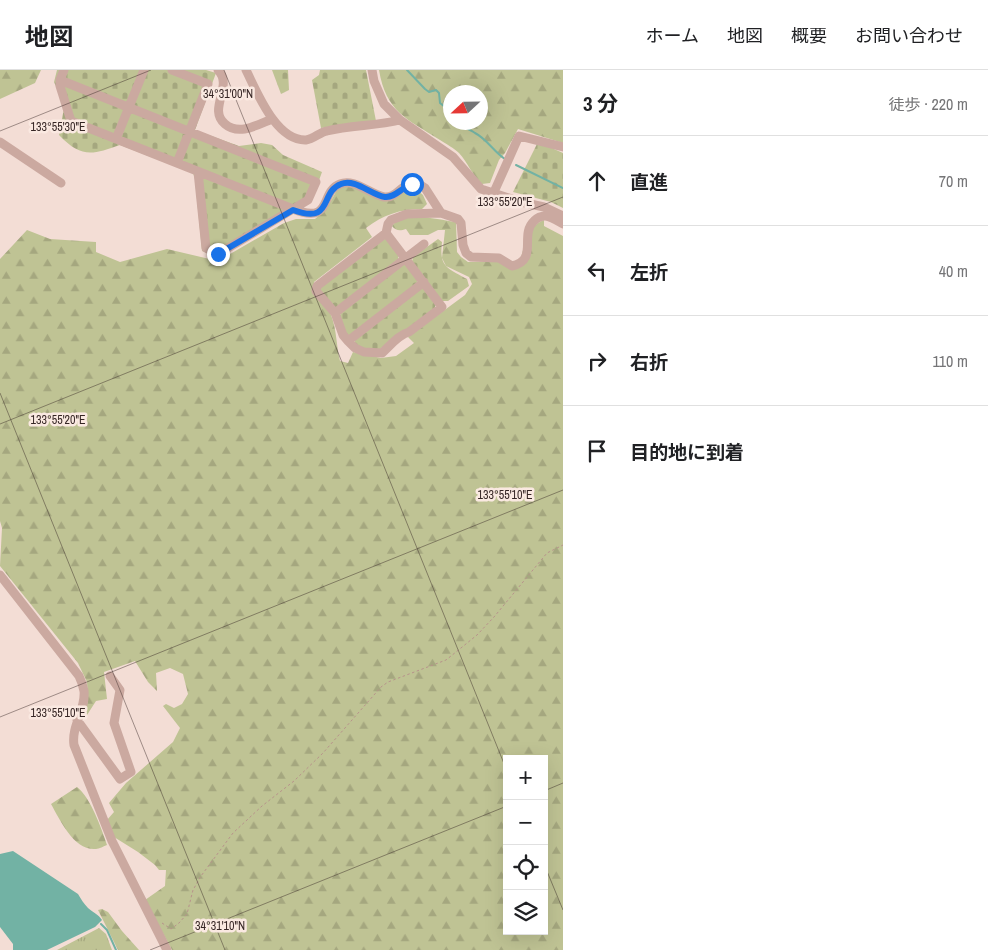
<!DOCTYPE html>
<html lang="ja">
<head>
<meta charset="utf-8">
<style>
	:root { --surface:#fff; --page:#f2f2f2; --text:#202124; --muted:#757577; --line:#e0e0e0 }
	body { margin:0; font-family:"Archivo Narrow","Noto Sans JP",sans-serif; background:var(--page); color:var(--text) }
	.controls { position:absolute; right:15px; bottom:15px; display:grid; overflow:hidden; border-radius:0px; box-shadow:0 5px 20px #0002 }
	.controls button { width:45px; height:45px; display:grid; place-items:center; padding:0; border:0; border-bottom:1px solid var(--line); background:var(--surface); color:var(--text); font:25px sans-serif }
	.compass { position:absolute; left:443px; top:15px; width:45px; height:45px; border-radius:50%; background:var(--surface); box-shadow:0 5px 20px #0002; rotate:248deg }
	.stop { position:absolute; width:15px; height:15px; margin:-11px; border:4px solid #1a73e8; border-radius:50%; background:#fff }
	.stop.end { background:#1a73e8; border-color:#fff; box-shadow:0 1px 5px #0008 }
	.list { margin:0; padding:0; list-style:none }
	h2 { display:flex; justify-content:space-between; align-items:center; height:65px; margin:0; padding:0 20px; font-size:21px }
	h2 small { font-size:16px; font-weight:400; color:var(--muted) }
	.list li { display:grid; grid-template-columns:32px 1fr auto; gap:15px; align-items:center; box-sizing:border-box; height:90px; padding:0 20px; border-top:1px solid var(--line) }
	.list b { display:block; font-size:19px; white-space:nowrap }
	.list em { font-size:16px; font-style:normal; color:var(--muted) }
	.icon { flex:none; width:28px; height:28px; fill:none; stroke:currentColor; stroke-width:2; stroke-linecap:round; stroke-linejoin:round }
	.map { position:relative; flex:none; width:563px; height:880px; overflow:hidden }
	header { display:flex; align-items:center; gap:30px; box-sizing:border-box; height:70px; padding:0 25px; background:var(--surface); border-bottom:1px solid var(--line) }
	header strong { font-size:24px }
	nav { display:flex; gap:28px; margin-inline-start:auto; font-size:18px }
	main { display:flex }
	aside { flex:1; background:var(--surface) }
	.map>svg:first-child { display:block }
	.grass { fill:url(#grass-tufts) }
	.forest { fill:url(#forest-firs); fill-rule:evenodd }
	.cemetery { fill:url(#cemetery-stones) }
	.water { fill:#72b2a4 }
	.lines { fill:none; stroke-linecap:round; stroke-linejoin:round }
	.stream { stroke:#72b2a4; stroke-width:2 }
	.path { stroke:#b7928b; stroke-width:1; stroke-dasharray:2.5 2.5; stroke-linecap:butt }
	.minor { stroke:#cba9a0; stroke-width:9 }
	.route { stroke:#1a73e8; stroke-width:6 }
	.ticks { fill:none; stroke:#352524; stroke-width:1; stroke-opacity:0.45 }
	.ticks-label { font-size:12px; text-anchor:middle; fill:#352524; stroke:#fae9e1; stroke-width:5; stroke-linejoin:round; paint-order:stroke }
</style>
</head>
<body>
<header>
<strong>地図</strong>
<nav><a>ホーム</a><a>地図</a><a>概要</a><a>お問い合わせ</a></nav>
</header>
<main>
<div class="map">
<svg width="563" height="880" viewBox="0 0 563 880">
	<defs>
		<pattern id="grass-tufts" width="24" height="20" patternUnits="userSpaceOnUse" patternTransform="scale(1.25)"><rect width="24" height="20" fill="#bfc394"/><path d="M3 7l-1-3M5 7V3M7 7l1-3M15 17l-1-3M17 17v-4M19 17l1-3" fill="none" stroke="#a5a77f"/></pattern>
		<pattern id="forest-firs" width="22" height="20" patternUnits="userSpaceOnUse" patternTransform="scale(1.25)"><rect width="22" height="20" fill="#bfc394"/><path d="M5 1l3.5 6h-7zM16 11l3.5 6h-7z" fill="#a5a77f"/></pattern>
		<pattern id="cemetery-stones" width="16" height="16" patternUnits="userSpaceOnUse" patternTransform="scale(1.25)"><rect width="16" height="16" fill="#bfc394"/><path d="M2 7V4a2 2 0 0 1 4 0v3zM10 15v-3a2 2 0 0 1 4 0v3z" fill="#a5a77f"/></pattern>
	</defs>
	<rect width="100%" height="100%" fill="#f3ddd5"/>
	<path class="grass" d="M99,858L106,864L112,880H57Z"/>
	<path class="forest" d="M0,0H41L35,13L0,29Z
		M379,0H563V73L518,59L505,83L499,90L490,113L482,114C472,105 468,93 459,83C454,78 446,74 440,70C407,49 386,42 379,0ZM450,22H480V52H450Z
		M343,116H350L379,128L414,117L423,125L427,134L422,139C400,139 383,145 366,158L372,167L314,212V223C319,230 328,237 331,245C337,260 336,275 340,291L348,293L353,282L381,288L396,286L414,273L408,267L465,225L472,214L469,207L446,196L442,188L445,160H438L428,165H410L406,159C400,161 396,161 392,156C403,140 438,150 456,152L457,182L461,187L468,192L499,191L518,198C523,182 527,156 544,150V156L563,166V880H172L145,830L165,816L166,800H159L155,795L138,782L114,767L107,750L114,742L109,733L126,713L173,672L180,658L163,636L166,634L174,638L182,634L188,624L183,604L170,598L156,603L157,621L148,612L135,591L104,602L107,629L96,631L87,645L83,646L88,631L87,612L78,593L0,496L2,458L0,451V189L27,160L50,169L96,172V182L120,192L167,179L218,191L284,153L296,149H315L327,138L337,120ZM507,689H544V861H507Z
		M77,717C91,728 101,758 107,775C104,776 99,779 96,779C74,781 60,750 51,734Z
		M102,839L108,842L122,861L139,880H118L98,840Z"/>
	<path class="cemetery" d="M57,0H206L216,3L195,60L239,76L261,73L272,75L283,85L322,102L312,130L217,187L202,181L195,109L193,103L120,75C92,85 81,88 59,65L64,38L63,31L54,12Z
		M272,0H288L289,20L281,24Z
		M320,0H366L376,51L321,58L312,10L319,5Z
		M538,72L563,83V138L551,132L513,122Z
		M386,168L399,184L398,189L338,237L333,238L318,221L319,217Z
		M438,169L442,172C439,197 447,198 467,209L469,216L448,231H442L412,192L413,187Z
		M403,194L408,195L418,209L416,215L350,266L345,264L339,247L341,243Z
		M419,219H426L436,232L435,238L380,279H365L355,275L354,269Z"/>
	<path class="water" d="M13,781L78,824C81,829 84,834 88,838C94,843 98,844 102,850L95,857L47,880H13V874L0,857V784Z"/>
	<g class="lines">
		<path class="stream" d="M407,0L425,19L429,22L436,20L439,23L440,33L450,41
			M459,52C463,58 469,59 475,63C487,69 494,82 505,89
			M516,95L563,118
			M101,854L107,860L116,880"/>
		<path class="path" d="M162,853L171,859L179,853L187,844L193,820L201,806L233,763L262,736L294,711L323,683L381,617L388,612L446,590L456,582L477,565L494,547L547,483L563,475"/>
		<path class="minor" d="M172,0L208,14L177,93
			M218,0C234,16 207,39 225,54C239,66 257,55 272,49
			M246,0C257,22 276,71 306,70C314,69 320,62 327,61C351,55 376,56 400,50
			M372,0L374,11L384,34L400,50L453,87L481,119L521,132L544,137L563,146
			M60,10L316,112L308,130L293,139L71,51L60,16V10L64,0
			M116,69L144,0
			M0,72L61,113
			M198,102L206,178L218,184L293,139C334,155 319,122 340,114C354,108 370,124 384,127C394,128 397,121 404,117C409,114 414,114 419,114L425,118L441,143L458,149L461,153L463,175L466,183L471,187L499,188L512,196C539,190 519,165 534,151C537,148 541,146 545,146C550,146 558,151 563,154
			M494,122L519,66L563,77
			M386,163L317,216L316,221L335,243L343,265L348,271L355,278L364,282L382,283C390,276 398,265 409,262L442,237L386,163L388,154L391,150L407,144L441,143
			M335,243L424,174
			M348,271L424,212
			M0,505L79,606C81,610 83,616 84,621C86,640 71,656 74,675L112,771L167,880
			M77,650L120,709L131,702L114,653L120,620L110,606"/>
	</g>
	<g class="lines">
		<path class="route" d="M218,184L293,140C334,155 319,122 341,114C355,108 371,125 385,127C395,128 402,117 412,114"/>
	</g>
	<path class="ticks" d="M224,0L507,701M0,61L151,0M0,323L225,880M0,354L563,127M0,647L563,420M544,721L563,713M544,794L563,840M150,880L507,736"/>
	<g class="ticks-label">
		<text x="228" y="28">34°31'00"N</text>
		<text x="58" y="61">133°55'30"E</text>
		<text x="505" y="136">133°55'20"E</text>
		<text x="58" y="354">133°55'20"E</text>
		<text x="505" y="429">133°55'10"E</text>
		<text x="58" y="647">133°55'10"E</text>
		<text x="220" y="860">34°31'10"N</text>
	</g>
</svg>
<div class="controls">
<button>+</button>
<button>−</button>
<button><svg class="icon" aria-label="locate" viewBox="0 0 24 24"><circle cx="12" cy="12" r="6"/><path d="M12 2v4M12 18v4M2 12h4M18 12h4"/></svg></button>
<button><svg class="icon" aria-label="layers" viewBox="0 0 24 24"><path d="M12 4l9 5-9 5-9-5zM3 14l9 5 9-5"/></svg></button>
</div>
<svg class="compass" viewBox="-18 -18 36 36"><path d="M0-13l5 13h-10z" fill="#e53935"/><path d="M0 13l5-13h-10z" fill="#757577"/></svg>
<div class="stop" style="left:412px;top:114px"></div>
<div class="stop end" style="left:218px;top:184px"></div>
</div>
<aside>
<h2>3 分<small>徒歩 · 220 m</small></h2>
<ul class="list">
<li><svg class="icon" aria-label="ahead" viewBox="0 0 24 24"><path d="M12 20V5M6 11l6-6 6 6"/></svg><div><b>直進</b></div><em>70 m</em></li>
<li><svg class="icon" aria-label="left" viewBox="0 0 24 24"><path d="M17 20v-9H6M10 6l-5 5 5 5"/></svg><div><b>左折</b></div><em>40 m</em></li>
<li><svg class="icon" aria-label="right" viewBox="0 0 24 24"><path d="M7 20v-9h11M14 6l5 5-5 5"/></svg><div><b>右折</b></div><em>110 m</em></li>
<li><svg class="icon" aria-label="arrive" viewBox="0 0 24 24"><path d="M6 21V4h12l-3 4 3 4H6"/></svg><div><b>目的地に到着</b></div></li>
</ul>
</aside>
</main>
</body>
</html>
